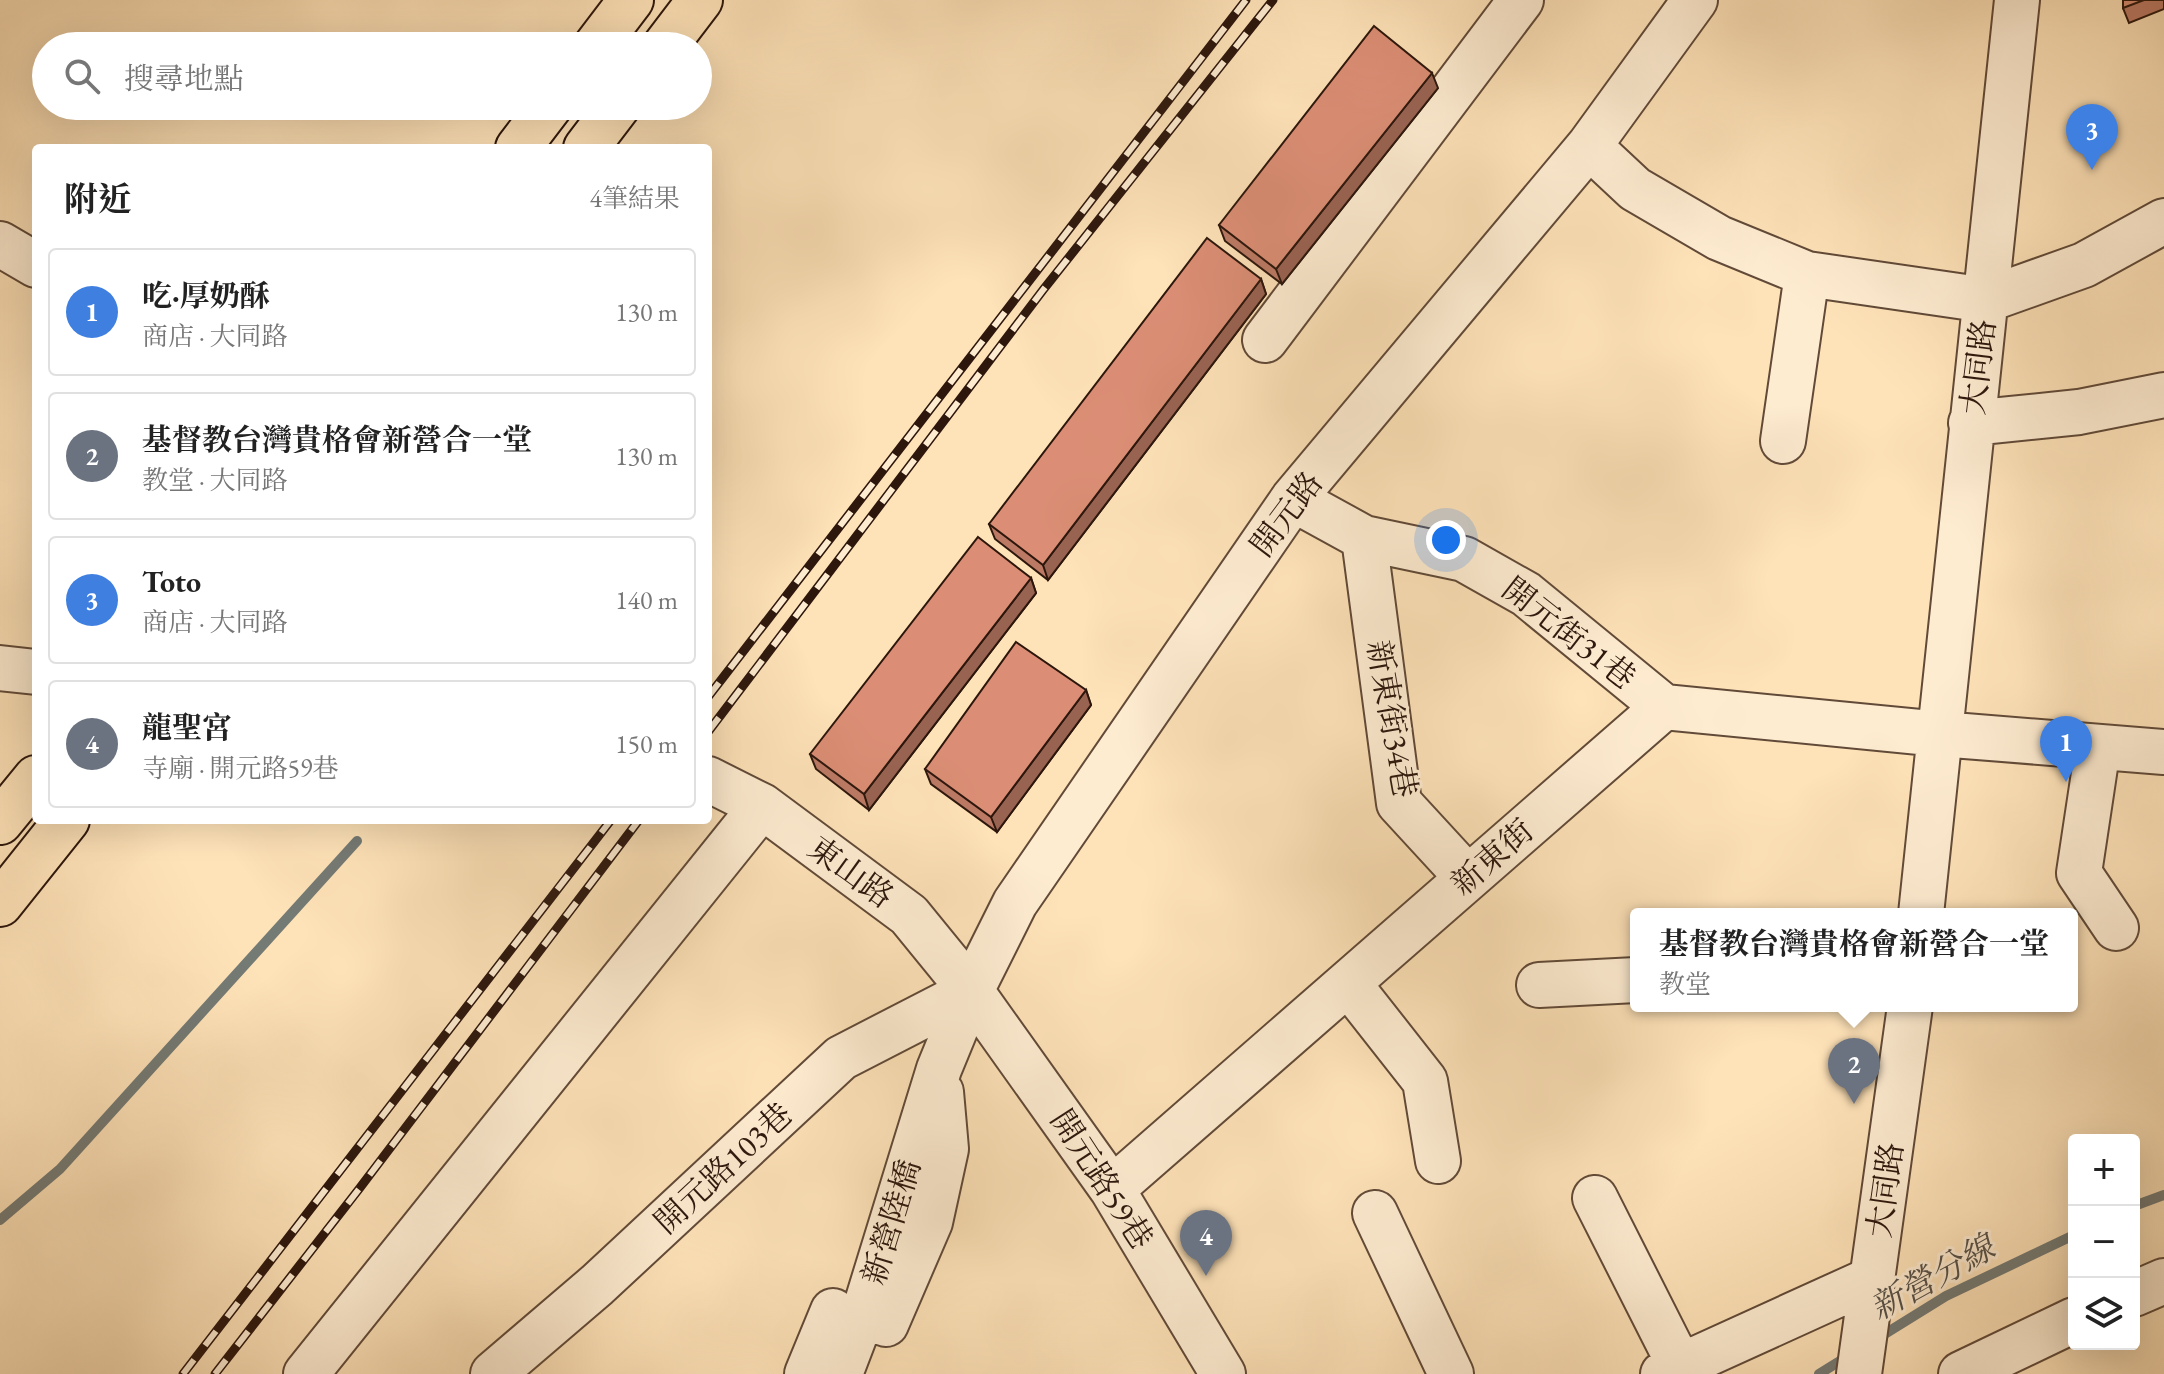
<!DOCTYPE html>
<html lang="zh-TW">
<head>
<meta charset="utf-8">
<style>
	:root { --surface:#fff; --page:#f2f2f2; --text:#222; --muted:#767676; --line:#e0e0e0; --accent:#8f2418 }
	body { margin:0; font-family:"EB Garamond","Noto Serif TC",serif; background:var(--page); color:var(--text) }
	.controls { position:absolute; right:24px; bottom:24px; display:grid; overflow:hidden; border-radius:8px; box-shadow:0 8px 32px #0002 }
	.controls button { width:72px; height:72px; display:grid; place-items:center; padding:0; border:0; border-bottom:2px solid var(--line); background:var(--surface); color:var(--text); font:40px sans-serif }
	.you { position:absolute; left:1446px; top:540px; width:28px; height:28px; margin:-20px; border:6px solid #fff; border-radius:50%; background:#1a73e8; box-shadow:0 0 0 12px #1a73e833 }
	.badge { display:grid; place-items:center; width:52px; height:52px; border-radius:50%; background:var(--accent); color:#fff; font-size:26px; font-weight:700 }
	.pin { position:absolute; translate:-50% -66px; filter:drop-shadow(0 2px 4px #0008) }
	.pin::after { content:''; position:absolute; top:42px; width:28px; height:24px; background:inherit; clip-path:polygon(0 0,100% 0,50% 100%) }
	.popup { position:absolute; left:1630px; top:908px; width:448px; height:104px; box-sizing:border-box; display:grid; place-content:center; border-radius:8px; background:var(--surface); filter:drop-shadow(0 2px 6px #0005); font-size:26px; white-space:nowrap; color:var(--muted) }
	.popup b { font-size:30px; color:var(--text) }
	.popup::after { content:''; position:absolute; left:50%; top:100%; margin-left:-16px; border:16px solid transparent; border-top-color:var(--surface) }
	.list { margin:0; padding:0; list-style:none }
	h2 { display:flex; justify-content:space-between; align-items:center; height:104px; margin:0; padding:0 32px; font-size:34px }
	h2 small { font-size:26px; font-weight:400; color:var(--muted) }
	.list li { display:grid; grid-template-columns:52px 1fr auto; gap:24px; align-items:center; box-sizing:border-box; height:128px; margin:0 16px 16px; padding:0 16px; border:2px solid var(--line); border-radius:8px }
	.list b { display:block; font-size:30px; white-space:nowrap }
	.list p { margin:0; font-size:26px; white-space:nowrap; color:var(--muted) }
	.list em { font-size:26px; font-style:normal; color:var(--muted) }
	.icon { flex:none; width:44px; height:44px; fill:none; stroke:currentColor; stroke-width:2; stroke-linecap:round; stroke-linejoin:round }
	.map { position:relative; flex:none; width:2164px; height:1374px; overflow:hidden }
	.search { position:absolute; background:var(--surface); box-shadow:0 8px 32px #0002; left:32px; top:32px; width:680px; height:88px; display:flex; align-items:center; gap:20px; box-sizing:border-box; padding:0 28px; border-radius:44px; color:var(--muted); font-size:30px }
	.panel { position:absolute; background:var(--surface); box-shadow:0 8px 32px #0002; left:32px; top:144px; width:680px; height:680px; border-radius:8px }
	.map>svg:first-child { display:block }
	.lines { fill:none; stroke-linecap:round; stroke-linejoin:round }
	.stream { stroke:#747a74; stroke-width:10 }
	.minor-casing { stroke:#614a38; stroke-width:48 }
	.major-casing { stroke:#2d170d; stroke-width:48 }
	.minor { stroke:#feecd1; stroke-width:44 }
	.major { stroke:#fee2b8; stroke-width:44 }
	.rail-casing { stroke:#2d170d; stroke-width:9 }
	.rail { stroke:#feecd1; stroke-width:6; stroke-dasharray:18; stroke-linecap:butt }
	.wall { fill:#bc7a65; stroke:#2d170d; stroke-width:2 }
	.shaded-wall { fill:#996352; stroke:#2d170d; stroke-width:2 }
	.building { fill:#db8e75; stroke:#2d170d; stroke-width:2 }
	.labels { text-anchor:middle; dominant-baseline:central; stroke-width:6; stroke-linejoin:round; paint-order:stroke }
	.street-label { font-size:32px; fill:#2d170d; stroke:#feecd1 }
	.water-label { font-size:34px; font-style:italic; fill:#565149; stroke:#feecd1 }
</style>
</head>
<body>
<div class="map">
<svg width="2164" height="1374" viewBox="0 0 2164 1374">
	<rect width="100%" height="100%" fill="#fee2b8"/>
	<filter id="stains"><feTurbulence type="fractalNoise" baseFrequency=".0025" numOctaves="4"/><feColorMatrix values="0 0 0 0 .2 0 0 0 0 .09 0 0 0 0 .02 0 0 0 .5 -.17"/></filter>
	<radialGradient id="worn" r=".72"><stop offset=".6" stop-color="#630" stop-opacity="0"/><stop offset="1" stop-color="#630" stop-opacity=".3"/></radialGradient>
	<g class="lines">
		<path class="stream" d="M2134,1206L2164,1195
			M0,1220L60,1169L357,841
			M1875,1340L1946,1296L2074,1235
			M1819,1374L1848,1356"/>
		<defs>
			<path id="minor" d="M1589,146L1635,189L1719,238L1807,274L1986,300L2084,265L2164,221
				M0,244L36,265
				M1265,340L1521,0
				M1971,423L2079,412L2164,395
				M1783,441L1807,274
				M1293,499L1364,538L1464,559L1526,594L1664,707
				M1364,538L1399,803L1468,878
				M0,668L36,672
				M2098,747L2079,873L2116,928
				M708,779L762,806L909,915L971,991L1112,1189L1223,1374
				M1921,914L2017,0
				M1348,983L1425,1081L1438,1161
				M1539,985L1636,980
				M1112,1189L1664,707L1940,734L2164,752
				M1595,1198L1680,1366
				M1375,1213L1451,1374
				M2134,1294L2164,1281
				M886,1324L930,1222L946,1149L941,1092
				M306,1374L762,806
				M493,1374L597,1285L841,1058L971,991
				M807,1374L833,1311
				M840,1374L866,1306L939,1069L971,991L1015,903L1293,499L1589,146L1695,0
				M1663,1374L1872,1279
				M1859,1374L1910,1006
				M1961,1374L2074,1320"/>
			<path id="major" d="M596,46L631,0
				M665,46L700,0
				M518,148L550,106
				M586,148L618,106
				M0,822L36,778
				M0,904L67,820"/>
		</defs>
		<use href="#minor" class="minor-casing"/>
		<use href="#major" class="major-casing"/>
		<use href="#minor" class="minor"/>
		<use href="#major" class="major"/>
		<defs>
			<path id="rail" d="M708,697L1246,0
				M708,732L1043,290L1273,0
				M183,1374L611,820
				M215,1374L359,1189L639,820"/>
		</defs>
		<use href="#rail" class="rail-casing"/>
		<use href="#rail" class="rail"/>
	</g>
	<path class="wall" d="M2123,0H2164V9L2129,23L2123,8Z
		M1438,88L1282,284L1225,241L1219,225Z
		M1261,279L1266,294L1048,580L995,539L989,524Z
		M1031,578L1036,593L869,810L816,769L810,754Z
		M1086,690L1091,705L997,832L931,784L925,769Z"/>
	<path class="shaded-wall" d="M1432,73L1438,88L1282,284L1276,269Z
		M1261,279L1266,294L1048,580L1043,565Z
		M1031,578L1036,593L869,810L864,794Z
		M1086,690L1091,705L997,832L991,817Z"/>
	<path class="building" d="M2123,0H2144L2123,8Z
		M1374,26L1432,73L1276,269L1219,225Z
		M1207,238L1261,279L1043,565L989,524Z
		M978,537L1031,578L864,794L810,754Z
		M1016,642L1086,690L991,817L925,769Z"/>
	<g class="labels">
		<g class="street-label">
			<text transform="translate(1978 367) rotate(-83)">大同路</text>
			<text transform="translate(1286 514) rotate(-53)">開元路</text>
			<text transform="translate(1569 633) rotate(38)">開元街31巷</text>
			<text transform="translate(1392 719) rotate(80)">新東街34巷</text>
			<text transform="translate(1492 857) rotate(-41)">新東街</text>
			<text transform="translate(851 872) rotate(36)">東山路</text>
			<text transform="translate(723 1168) rotate(-43)">開元路103巷</text>
			<text transform="translate(1102 1179) rotate(57)">開元路59巷</text>
			<text transform="translate(1885 1190) rotate(-82)">大同路</text>
			<text transform="translate(891 1222) rotate(-73)">新營陸橋</text>
		</g>
		<g class="water-label">
			<text transform="translate(1932 1277) rotate(-29)">新營分線</text>
		</g>
	</g>
	<rect width="100%" height="100%" filter="url(#stains)"/>
	<rect width="100%" height="100%" fill="url(#worn)"/>
</svg>
<div class="controls">
<button>+</button>
<button>−</button>
<button><svg class="icon" aria-label="layers" viewBox="0 0 24 24"><path d="M12 4l9 5-9 5-9-5zM3 14l9 5 9-5"/></svg></button>
</div>
<div class="you"></div>
<div class="pin badge" style="left:2066px;top:782px;background:#3f7fe0">1</div>
<div class="pin badge" style="left:1854px;top:1104px;background:#6b7280">2</div>
<div class="popup"><b>基督教台灣貴格會新營合一堂</b>教堂</div>
<div class="pin badge" style="left:2092px;top:170px;background:#3f7fe0">3</div>
<div class="pin badge" style="left:1206px;top:1276px;background:#6b7280">4</div>
<div class="search"><svg class="icon" aria-label="search" viewBox="0 0 24 24"><circle cx="10" cy="10" r="6"/><path d="M15 15l6 6"/></svg>搜尋地點</div>
<section class="panel">
<h2>附近<small>4筆結果</small></h2>
<ul class="list">
<li><span class="badge" style="background:#3f7fe0">1</span><div><b>吃·厚奶酥</b><p>商店 · 大同路</p></div><em>130 m</em></li>
<li><span class="badge" style="background:#6b7280">2</span><div><b>基督教台灣貴格會新營合一堂</b><p>教堂 · 大同路</p></div><em>130 m</em></li>
<li><span class="badge" style="background:#3f7fe0">3</span><div><b>Toto</b><p>商店 · 大同路</p></div><em>140 m</em></li>
<li><span class="badge" style="background:#6b7280">4</span><div><b>龍聖宮</b><p>寺廟 · 開元路59巷</p></div><em>150 m</em></li>
</ul>
</section>
</div>
</body>
</html>
